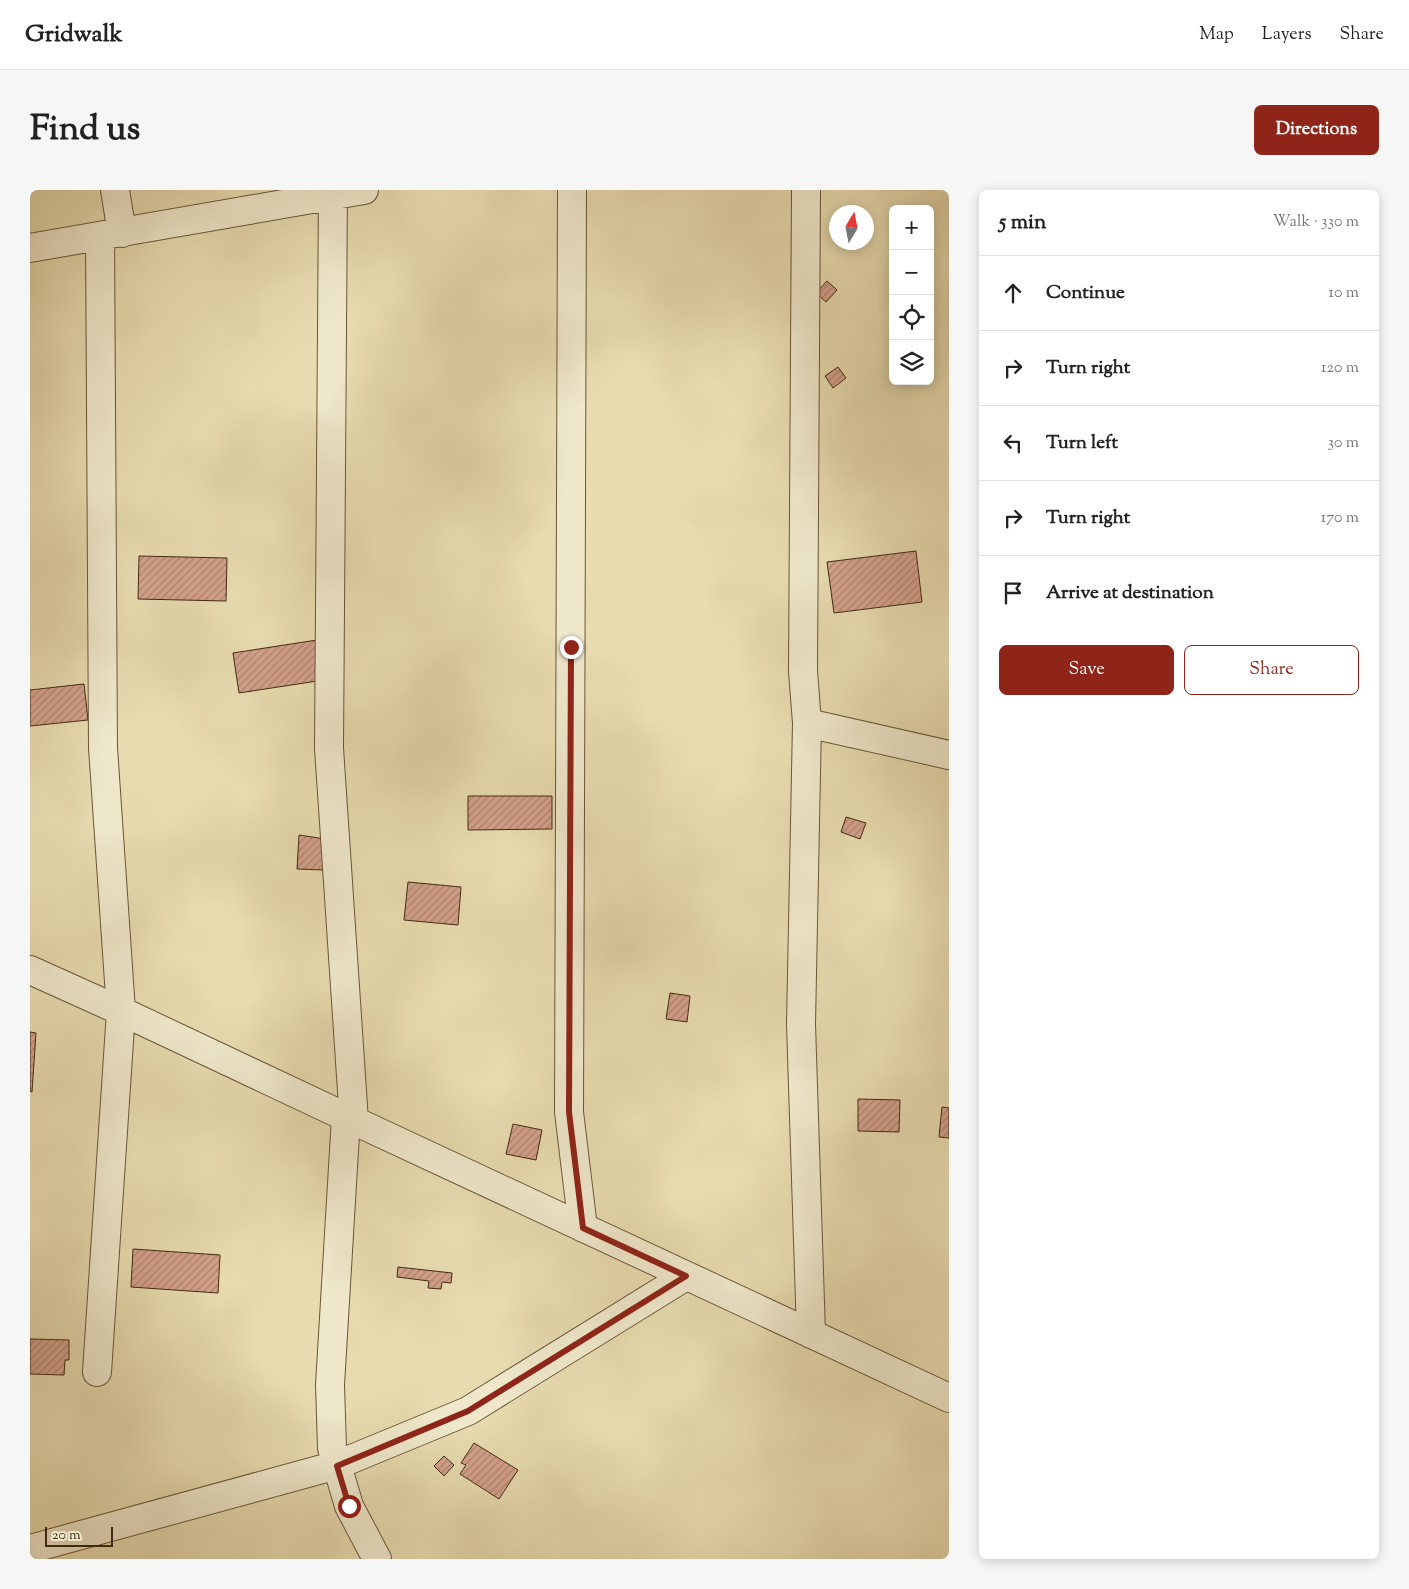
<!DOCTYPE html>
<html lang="en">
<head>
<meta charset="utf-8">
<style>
	:root { --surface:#fff; --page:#f6f6f6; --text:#222; --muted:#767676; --line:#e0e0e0; --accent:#8f2418 }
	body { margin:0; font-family:"Sorts Mill Goudy",serif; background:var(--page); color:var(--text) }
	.controls { position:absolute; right:15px; top:15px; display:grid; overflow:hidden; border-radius:8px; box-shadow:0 2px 12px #0003 }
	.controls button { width:45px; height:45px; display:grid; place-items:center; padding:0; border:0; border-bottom:1px solid var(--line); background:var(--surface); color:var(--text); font:25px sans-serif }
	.compass { position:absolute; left:799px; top:15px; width:45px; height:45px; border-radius:50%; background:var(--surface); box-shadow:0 2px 12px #0003; rotate:10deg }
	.scale { position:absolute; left:15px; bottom:12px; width:68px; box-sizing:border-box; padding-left:5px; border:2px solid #412a0f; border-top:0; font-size:14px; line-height:18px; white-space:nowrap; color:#412a0f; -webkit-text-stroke:4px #efe8cb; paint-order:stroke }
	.stop { position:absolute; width:15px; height:15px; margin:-11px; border:4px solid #8f2418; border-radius:50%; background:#fff }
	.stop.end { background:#8f2418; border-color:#fff; box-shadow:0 1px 5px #0008 }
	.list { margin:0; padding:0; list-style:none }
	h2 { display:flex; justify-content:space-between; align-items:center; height:65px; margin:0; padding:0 20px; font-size:21px }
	h2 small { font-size:16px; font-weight:400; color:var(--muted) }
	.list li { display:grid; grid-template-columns:32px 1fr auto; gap:15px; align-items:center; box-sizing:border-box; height:75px; padding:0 20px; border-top:1px solid var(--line) }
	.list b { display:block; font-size:19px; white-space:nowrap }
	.list em { font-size:16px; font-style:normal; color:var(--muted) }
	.actions { display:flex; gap:10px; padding:15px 20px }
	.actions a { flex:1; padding:11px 0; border:1px solid var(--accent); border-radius:8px; text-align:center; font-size:18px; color:var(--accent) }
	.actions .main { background:var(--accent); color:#fff }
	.icon { flex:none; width:28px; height:28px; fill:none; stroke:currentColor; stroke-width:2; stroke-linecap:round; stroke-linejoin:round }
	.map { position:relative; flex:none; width:919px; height:1369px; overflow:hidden; border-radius:8px }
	header { display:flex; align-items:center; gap:30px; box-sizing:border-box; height:70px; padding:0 25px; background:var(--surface); border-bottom:1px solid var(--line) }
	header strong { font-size:24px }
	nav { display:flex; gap:28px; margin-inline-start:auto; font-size:18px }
	.intro { display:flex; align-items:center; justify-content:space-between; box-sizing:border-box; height:120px; padding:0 30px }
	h1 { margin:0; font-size:35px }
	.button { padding:12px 22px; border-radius:8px; background:var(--accent); color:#fff; font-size:18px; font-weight:700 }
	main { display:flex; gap:30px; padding:0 30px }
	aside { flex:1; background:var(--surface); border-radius:8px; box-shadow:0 2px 12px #0003 }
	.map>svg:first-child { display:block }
	.building { fill:url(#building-hatch); stroke:#412a0f }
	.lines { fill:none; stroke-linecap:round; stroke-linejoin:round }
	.minor-casing { stroke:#6a5637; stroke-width:30 }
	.minor { stroke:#efe8cb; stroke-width:28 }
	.route { stroke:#8f2418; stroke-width:6 }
</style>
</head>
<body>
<header>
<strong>Gridwalk</strong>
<nav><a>Map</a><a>Layers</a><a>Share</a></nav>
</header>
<div class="intro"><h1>Find us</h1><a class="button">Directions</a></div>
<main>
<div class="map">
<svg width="919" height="1369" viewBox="0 0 919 1369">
	<defs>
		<pattern id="building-hatch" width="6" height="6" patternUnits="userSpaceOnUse" patternTransform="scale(1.25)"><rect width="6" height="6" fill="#d4a18b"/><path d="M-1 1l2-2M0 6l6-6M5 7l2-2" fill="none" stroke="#ae8370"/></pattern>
	</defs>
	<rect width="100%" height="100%" fill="#e7dbaf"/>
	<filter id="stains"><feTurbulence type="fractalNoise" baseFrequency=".004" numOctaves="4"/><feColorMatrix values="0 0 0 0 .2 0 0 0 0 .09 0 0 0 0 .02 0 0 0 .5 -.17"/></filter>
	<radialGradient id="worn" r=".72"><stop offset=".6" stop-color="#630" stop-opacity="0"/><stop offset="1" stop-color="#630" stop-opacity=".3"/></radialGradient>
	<path class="building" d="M797,91L807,100L796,112L786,103Z
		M808,177L816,188L803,198L795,186Z
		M886,361L892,412L804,423L797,372Z
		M109,366L197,368L196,411L108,409Z
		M287,450L294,490L209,503L203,463Z
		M54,494L58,530L0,536V500Z
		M438,606H522V639L438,640Z
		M816,627L836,633L830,649L811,642Z
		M269,645L295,649L294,680L267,679Z
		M378,692L431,697L428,735L374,730Z
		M640,803L660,806L657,832L636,829Z
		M0,842L6,843L2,902L0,901Z
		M828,909L870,910L869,942L828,941Z
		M912,917L919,918V948L909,947Z
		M483,934L512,940L506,970L476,964Z
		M103,1059L190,1065L188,1103L101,1097Z
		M368,1077L422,1083L421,1093L412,1092L411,1099L398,1098L399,1091L367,1087Z
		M0,1149L39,1150V1170H35L34,1185L0,1184Z
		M444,1253L488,1280L469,1309L430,1284L436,1275L431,1273Z
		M414,1266L424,1275L414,1286L404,1276Z"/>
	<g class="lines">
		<defs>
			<path id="minor" d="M85,0L92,43
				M303,0L299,558L324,931
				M542,0L539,922L553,1038
				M776,0L773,481L777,533L771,834L781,1144
				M0,58L334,0
				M777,533L919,565
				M0,780L91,821L316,927L919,1208
				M316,927L300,1195L302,1258L319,1316L347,1369
				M67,1182L91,821L73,558L70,46
				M0,1359L307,1275L438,1221L656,1086"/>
		</defs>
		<use href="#minor" class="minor-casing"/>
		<use href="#minor" class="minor"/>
	</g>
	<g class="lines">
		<path class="route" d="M319,1316L307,1276L438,1221L656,1086L553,1038L539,922L541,457"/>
	</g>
	<rect width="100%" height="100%" filter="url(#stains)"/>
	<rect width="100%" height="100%" fill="url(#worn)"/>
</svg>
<div class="controls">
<button>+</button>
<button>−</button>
<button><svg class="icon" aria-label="locate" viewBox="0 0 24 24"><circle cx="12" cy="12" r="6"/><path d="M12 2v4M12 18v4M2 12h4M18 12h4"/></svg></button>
<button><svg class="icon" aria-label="layers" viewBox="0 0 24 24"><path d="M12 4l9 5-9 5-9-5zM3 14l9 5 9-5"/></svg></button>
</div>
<svg class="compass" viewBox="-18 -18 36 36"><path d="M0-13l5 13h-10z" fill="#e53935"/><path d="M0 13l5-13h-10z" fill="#767676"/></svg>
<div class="scale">20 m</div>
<div class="stop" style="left:319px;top:1316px"></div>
<div class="stop end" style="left:541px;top:457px"></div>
</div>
<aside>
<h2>5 min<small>Walk · 330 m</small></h2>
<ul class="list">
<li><svg class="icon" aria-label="ahead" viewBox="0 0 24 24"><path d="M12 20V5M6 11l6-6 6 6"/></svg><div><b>Continue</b></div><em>10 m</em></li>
<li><svg class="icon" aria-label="right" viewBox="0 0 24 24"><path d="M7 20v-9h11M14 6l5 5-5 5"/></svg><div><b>Turn right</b></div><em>120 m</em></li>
<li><svg class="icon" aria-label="left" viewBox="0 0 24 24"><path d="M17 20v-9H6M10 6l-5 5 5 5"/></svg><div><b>Turn left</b></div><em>30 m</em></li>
<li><svg class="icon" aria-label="right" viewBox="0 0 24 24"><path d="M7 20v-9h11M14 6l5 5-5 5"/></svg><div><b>Turn right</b></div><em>170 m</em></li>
<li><svg class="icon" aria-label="arrive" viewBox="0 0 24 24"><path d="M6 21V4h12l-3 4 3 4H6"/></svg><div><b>Arrive at destination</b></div></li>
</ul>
<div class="actions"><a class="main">Save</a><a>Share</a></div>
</aside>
</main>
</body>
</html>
